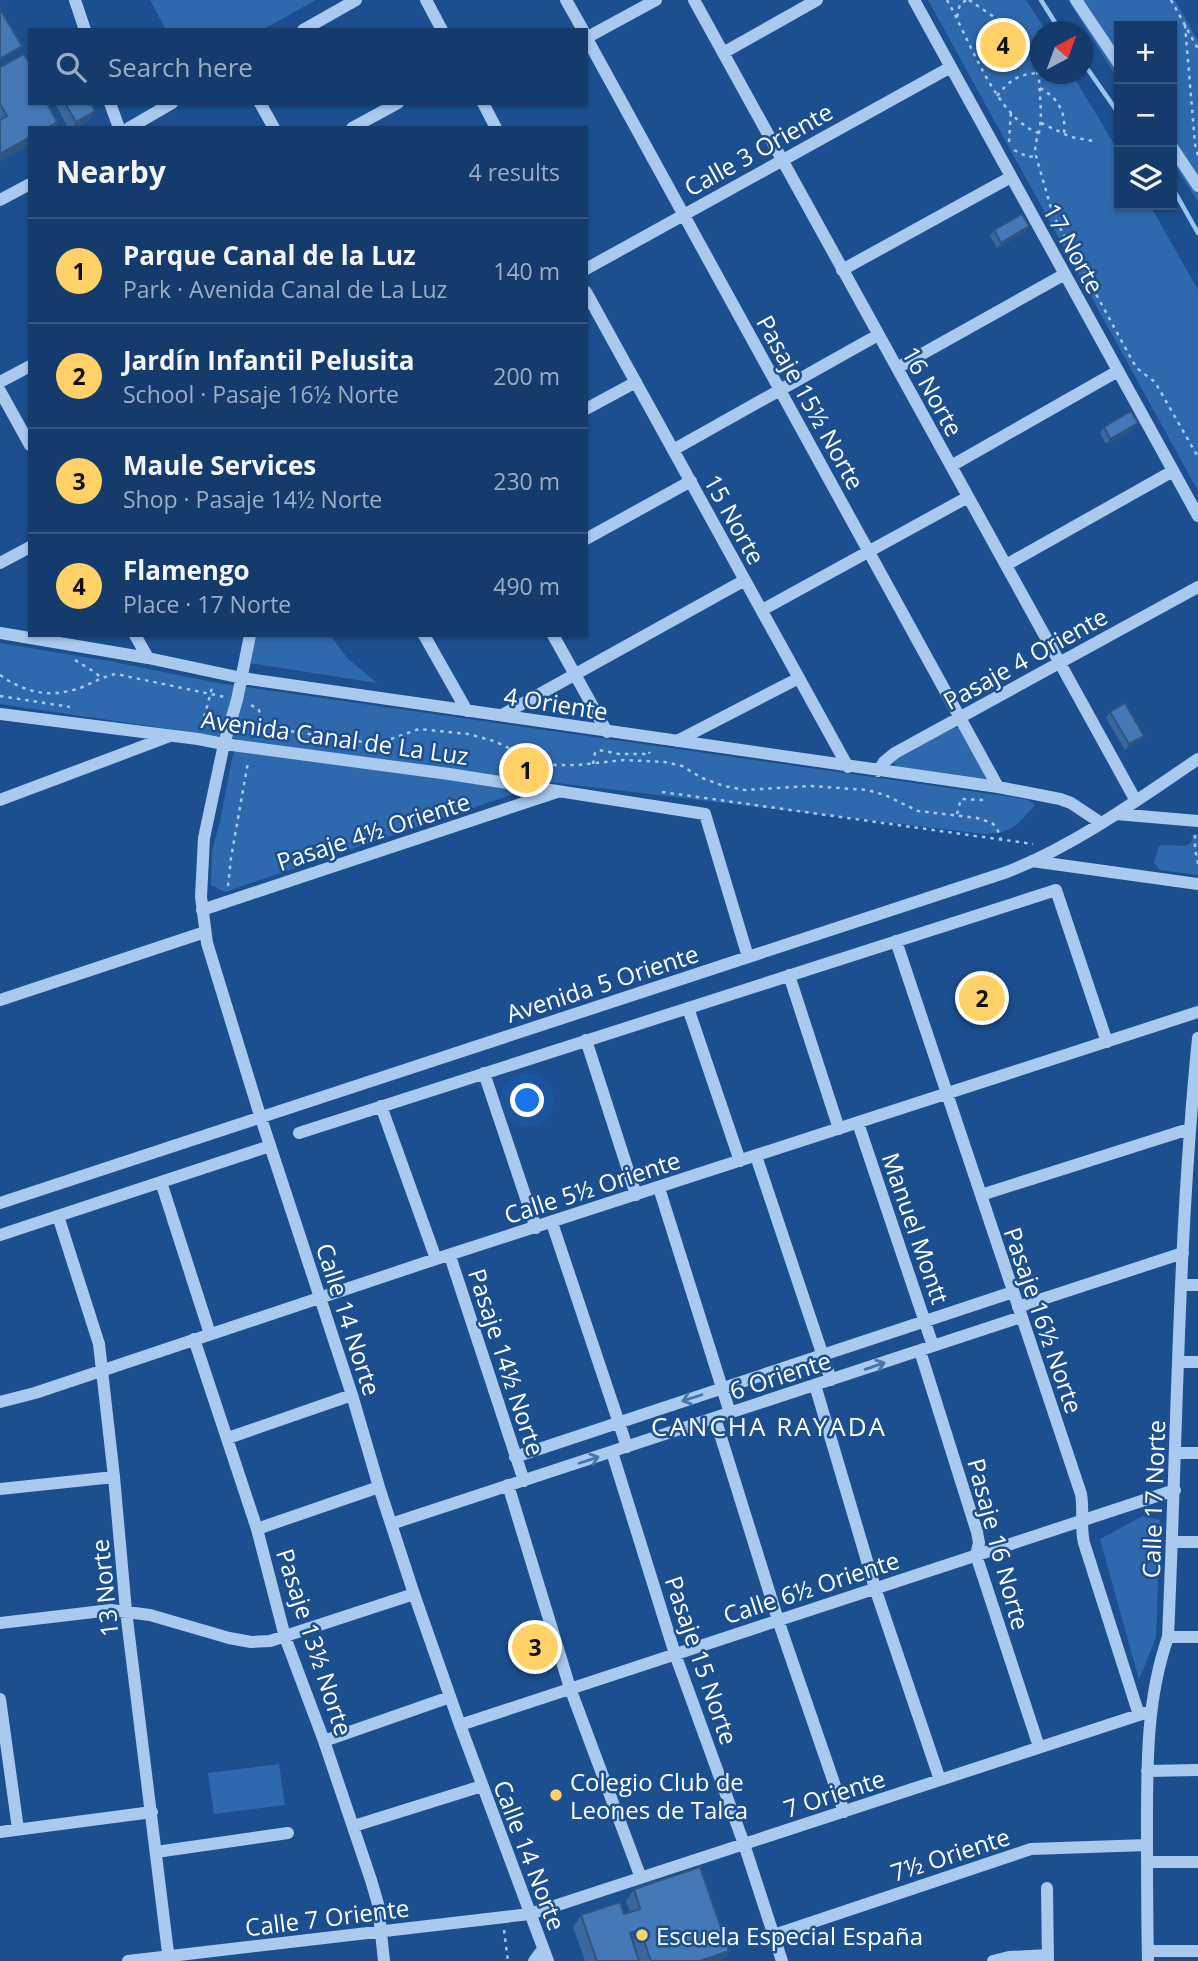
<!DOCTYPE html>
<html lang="en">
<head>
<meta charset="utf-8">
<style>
	:root { --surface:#143b6b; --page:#214673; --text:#f1f3f6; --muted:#9dadc1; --line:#33557e; --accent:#ffd166 }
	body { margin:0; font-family:"Open Sans",sans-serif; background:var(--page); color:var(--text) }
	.controls { position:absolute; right:21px; top:21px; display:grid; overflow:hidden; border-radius:0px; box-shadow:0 2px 5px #0004 }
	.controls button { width:63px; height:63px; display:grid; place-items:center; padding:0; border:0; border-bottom:2px solid var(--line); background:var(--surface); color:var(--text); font:35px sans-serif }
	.compass { position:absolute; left:1030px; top:21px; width:63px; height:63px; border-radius:50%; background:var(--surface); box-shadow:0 2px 5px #0004; rotate:41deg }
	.you { position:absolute; left:528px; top:1101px; width:24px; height:24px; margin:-18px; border:5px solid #fff; border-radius:50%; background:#1a73e8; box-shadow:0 0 0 10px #1a73e833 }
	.badge { display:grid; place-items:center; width:46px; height:46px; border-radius:50%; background:var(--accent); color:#111; font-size:23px; font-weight:700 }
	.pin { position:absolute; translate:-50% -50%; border:4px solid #fff; box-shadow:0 2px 7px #0006 }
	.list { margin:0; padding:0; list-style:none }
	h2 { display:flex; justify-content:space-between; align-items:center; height:91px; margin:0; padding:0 28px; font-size:30px }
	h2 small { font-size:23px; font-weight:400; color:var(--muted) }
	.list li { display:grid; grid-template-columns:46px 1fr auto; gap:21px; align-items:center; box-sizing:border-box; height:105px; padding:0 28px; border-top:2px solid var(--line) }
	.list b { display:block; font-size:26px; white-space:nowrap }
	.list p { margin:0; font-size:23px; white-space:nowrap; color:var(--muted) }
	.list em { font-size:23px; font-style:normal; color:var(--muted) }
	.icon { flex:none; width:38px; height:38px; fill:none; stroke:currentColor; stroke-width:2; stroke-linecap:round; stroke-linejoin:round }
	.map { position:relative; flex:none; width:1198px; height:1961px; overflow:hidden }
	.search { position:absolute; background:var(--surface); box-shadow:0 2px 5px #0004; left:28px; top:28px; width:560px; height:77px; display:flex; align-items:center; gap:18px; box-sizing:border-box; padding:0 24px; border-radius:0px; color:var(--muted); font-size:26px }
	.panel { position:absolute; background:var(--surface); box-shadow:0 2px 5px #0004; left:28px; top:126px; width:560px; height:511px; border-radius:0px }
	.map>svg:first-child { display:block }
	.green { fill:#2e69ad }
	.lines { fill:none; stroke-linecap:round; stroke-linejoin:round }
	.stream { stroke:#9cc4f0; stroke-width:4.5 }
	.path { stroke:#a9c9ee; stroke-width:2.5; stroke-dasharray:3.5 5; stroke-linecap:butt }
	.minor { stroke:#a9c9ee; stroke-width:12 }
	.wall { fill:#3a679d }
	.shaded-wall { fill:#305480 }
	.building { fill:#4478b7; stroke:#305480; stroke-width:2 }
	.oneway { stroke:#4674ac }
	.poi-dot { fill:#ffd166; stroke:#1b4f8f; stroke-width:2.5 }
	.labels { text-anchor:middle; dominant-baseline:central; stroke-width:5; stroke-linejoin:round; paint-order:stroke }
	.street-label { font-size:24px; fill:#fff; stroke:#1b4f8f }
	.poi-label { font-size:24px; fill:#fff; stroke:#1b4f8f; text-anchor:start }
	.neighbourhood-label { font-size:26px; letter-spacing:2px; fill:#fff; stroke:#1b4f8f }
</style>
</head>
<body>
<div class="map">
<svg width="1198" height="1961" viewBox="0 0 1198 1961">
	<rect width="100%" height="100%" fill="#1b4f8f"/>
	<path class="green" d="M150,0H316L262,30H166Z
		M928,0H1026L1046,31L1040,32V74H1072L1119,152V205H1150L1198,290V491Z
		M1068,0H1175L1198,41V202L1172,161V26H1119V81Z
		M247,635H330L347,658L377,683L242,662Z
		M0,643L114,662L218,683L1025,799L1030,801L1035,805C1017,825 1013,833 985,834L549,782L225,892L211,885L212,851L220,821L232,759L238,739L0,704Z
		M955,727L960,728L987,775L986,780L896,767L893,761Z
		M1198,834V875L1160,870L1154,863L1159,846C1170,843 1181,849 1191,843L1193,835Z
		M1143,1516L1160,1520L1156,1637L1139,1680L1100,1539Z
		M279,1764L285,1805L214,1814L208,1773Z"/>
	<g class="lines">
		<path class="stream" d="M1041,0L1061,32
			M1082,61L1119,114
			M1172,187L1198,233"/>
		<path class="path" d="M947,0C968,36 997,120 1039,133
			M969,0L1013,30L1023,39L1032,56L1039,79L1041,112L1040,129L1035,145L1036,156L1053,215L1133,362L1138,369L1155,382L1198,457
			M1171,0L1198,49
			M957,17L960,4L967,0
			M1185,25L1195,144L1198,156
			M1040,88C1059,99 1066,112 1064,134
			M997,96C1009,81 1018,74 1037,73
			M1041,123L1071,137L1093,141
			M1009,142L1011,111
			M1014,150L1028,157L1036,156
			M75,660L96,673L101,678
			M0,675C21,690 43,697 69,691C86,688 99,677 116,674L225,697
			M0,696L70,707
			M251,705L259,710L260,715L255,735
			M258,723L275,729L377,744L419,729L468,734L494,741L534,760L555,765H578L624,760L665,762L682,766L702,778L724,786L745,790L811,786L867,790L885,795L918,811L977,818L992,823L997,828L1001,840
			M202,725L213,684
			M593,764L595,753L599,750L619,754H650L649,752
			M662,792L1033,844
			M957,814L961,799L984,800
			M1195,835V849L1198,864
			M228,886L231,858L248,762
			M504,1930L508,1961"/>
		<path class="minor" d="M75,0L85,30
			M426,0L442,30
			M566,0L583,30
			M694,0L1136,801
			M914,0L1198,516
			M1076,0L1119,64
			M303,30L356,0
			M586,37L998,787
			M586,38L656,0
			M723,53L817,0
			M110,103L119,128
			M260,103L274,128
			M483,103L496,128
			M129,128L172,103
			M352,128L398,103
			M1172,147L1198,186
			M0,200L30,184
			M586,269L951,67
			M842,270L1011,177
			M586,292L848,767
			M897,368L1065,274
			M0,382L30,366
			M0,391L30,445
			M586,409L636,382
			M673,450L878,335
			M951,466L1118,371
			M586,539L691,481
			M0,563L30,547
			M1006,565L1173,471
			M762,610L968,497
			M0,633L148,658L242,678L998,787L1060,799L1071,803L1101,823
			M135,635L148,658
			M250,635L237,700L224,744L204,838L201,897L207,943L258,1109L352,1395L379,1487L414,1594L460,1725L548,1961
			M424,635L467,711
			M553,635L607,732
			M0,714L198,739L224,744L449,774L705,814L748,957
			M502,715L745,580
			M677,741L799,678
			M878,771L884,762L895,753L1198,587
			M0,800L170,736
			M1116,814L1198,821
			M1032,861L1198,884
			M202,910L557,792
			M896,941L1081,1494C1084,1510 1080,1527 1084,1543L1139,1715
			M789,975L839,1129
			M0,1000L205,932
			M688,1008L740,1161
			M586,1040L636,1195
			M484,1073L536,1228
			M381,1106L436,1259
			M858,1123L933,1346
			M299,1133L1056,890L1107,1042
			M756,1156L831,1380
			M161,1182L210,1334
			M659,1188L730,1413
			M981,1195L1189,1129
			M0,1203L1007,872C1074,846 1139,799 1198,759
			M58,1216L99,1344L114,1477L126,1611L169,1961
			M552,1223L627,1447
			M0,1235L270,1146
			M450,1256L524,1481
			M1182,1285H1198
			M1018,1307L1183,1253
			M194,1339L257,1529L285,1637L324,1741L371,1880L378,1904L384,1961
			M920,1351L977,1532L979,1543L976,1555L1039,1747
			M1179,1362H1198
			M815,1385L875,1588L940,1780
			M0,1402L35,1393L436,1259L1198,1012
			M715,1418L778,1620L844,1812
			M228,1438L352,1395
			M612,1452L675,1654L744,1844L782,1961
			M1176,1453H1198
			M515,1457L1013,1292
			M508,1485L570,1688L641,1878
			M0,1489L114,1477
			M391,1524L1021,1317
			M257,1529L379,1487
			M1172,1542H1198
			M0,1623L111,1610L150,1615L229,1638L251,1642L270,1641L414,1594
			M1168,1637H1198
			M0,1699L18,1829
			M460,1725L1175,1490
			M324,1741L450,1697
			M1147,1771L1198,1770
			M354,1826L482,1786
			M0,1832L152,1812
			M156,1852L288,1833
			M1147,1862H1198
			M1047,1888L1048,1961
			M774,1935L1031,1849L1147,1845
			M1148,1951H1198
			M128,1961L530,1914L1151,1711
			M534,1961L543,1949
			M993,1961L1009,1957L1048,1955
			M1148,1961C1147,1915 1147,1868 1147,1822C1147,1760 1147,1697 1168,1637C1177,1437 1178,1237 1198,1038"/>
	</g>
	<path class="wall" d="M30,48V58L27,52Z
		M982,48L1019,54L995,67L992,63L986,67L978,53Z
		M0,67L30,103L57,122L54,128H30V144L0,161Z
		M55,103H91L95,111L89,120L75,128H68Z
		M994,230L1025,232L997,248L990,236Z
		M1138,423L1134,429L1106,444L1100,433L1104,427Z
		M1110,712L1144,736L1140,741L1125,750L1106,718Z
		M634,1889L729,1951L722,1961H585L573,1927L581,1915L624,1914L630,1912L626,1901Z"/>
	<path class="shaded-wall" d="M22,46L20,49L0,61V59Z
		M1023,48L1019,54L995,67L999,61Z
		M996,57L992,63L986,67L990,61Z
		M95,111L89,120L75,128H72L76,122Z
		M30,137V144L0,161V154Z
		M1029,226L1025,232L997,248L1001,243Z
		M1138,423L1134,429L1106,444L1110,439Z
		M1144,736L1140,741L1125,750L1129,744Z
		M640,1929L632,1941L630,1933Z
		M729,1951L722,1961H700Z"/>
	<path class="building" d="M0,9L22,46L0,59Z
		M1013,31L1023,48L999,61L996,57L990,61L982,48Z
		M24,54L30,64V103H47L57,122L47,128H30V137L0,154V120L7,116L0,104V67Z
		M65,103H91L95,111L76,122Z
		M1022,214L1029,226L1001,243L994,230Z
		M1131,411L1138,423L1110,439L1104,427Z
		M1125,703L1144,736L1129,744L1110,712Z
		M700,1867L729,1951L700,1961H651L640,1929L630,1933L639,1961H597L581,1915L620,1902L624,1914L640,1909L634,1889Z"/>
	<defs><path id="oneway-shaft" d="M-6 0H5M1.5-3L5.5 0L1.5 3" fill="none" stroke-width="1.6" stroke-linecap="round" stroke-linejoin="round" transform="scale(1.75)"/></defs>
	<g class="oneway">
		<use href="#oneway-shaft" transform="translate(875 1366) rotate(-19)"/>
		<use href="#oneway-shaft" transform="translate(692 1398) rotate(162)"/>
		<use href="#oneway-shaft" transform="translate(589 1460) rotate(-18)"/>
	</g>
	<g class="poi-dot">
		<circle cx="556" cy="1795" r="7"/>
		<circle cx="642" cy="1935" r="7"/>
	</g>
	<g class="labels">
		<g class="street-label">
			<text transform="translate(758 149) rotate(-29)">Calle 3 Oriente</text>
			<text transform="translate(1074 248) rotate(61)">17 Norte</text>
			<text transform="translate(933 391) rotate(61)">16 Norte</text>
			<text transform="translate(811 402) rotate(61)">Pasaje 15½ Norte</text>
			<text transform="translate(735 519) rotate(61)">15 Norte</text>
			<text transform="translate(1025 658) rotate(-29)">Pasaje 4 Oriente</text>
			<text transform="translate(556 703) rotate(9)">4 Oriente</text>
			<text transform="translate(335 737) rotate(8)">Avenida Canal de La Luz</text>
			<text transform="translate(373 831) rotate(-18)">Pasaje 4½ Oriente</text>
			<text transform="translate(602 983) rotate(-18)">Avenida 5 Oriente</text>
			<text transform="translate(592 1187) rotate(-18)">Calle 5½ Oriente</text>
			<text transform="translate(916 1228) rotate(71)">Manuel Montt</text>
			<text transform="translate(349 1319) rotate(72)">Calle 14 Norte</text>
			<text transform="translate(1044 1320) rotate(71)">Pasaje 16½ Norte</text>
			<text transform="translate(507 1362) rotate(72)">Pasaje 14½ Norte</text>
			<text transform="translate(780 1375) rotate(-18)">6 Oriente</text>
			<text transform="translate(1153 1499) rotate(-88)">Calle 17 Norte</text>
			<text transform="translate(999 1544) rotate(75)">Pasaje 16 Norte</text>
			<text transform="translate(811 1587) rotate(-18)">Calle 6½ Oriente</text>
			<text transform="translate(104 1588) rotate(-96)">13 Norte</text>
			<text transform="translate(315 1642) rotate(72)">Pasaje 13½ Norte</text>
			<text transform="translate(702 1660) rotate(71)">Pasaje 15 Norte</text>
			<text transform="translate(834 1793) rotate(-18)">7 Oriente</text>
			<text transform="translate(950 1854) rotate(-18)">7½ Oriente</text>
			<text transform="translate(530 1855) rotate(69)">Calle 14 Norte</text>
			<text transform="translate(327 1917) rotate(-7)">Calle 7 Oriente</text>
		</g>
		<g class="poi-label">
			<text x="570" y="1781">Colegio Club de<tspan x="570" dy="28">Leones de Talca</tspan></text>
			<text x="656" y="1935">Escuela Especial España</text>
		</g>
		<g class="neighbourhood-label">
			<text x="769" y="1426">CANCHA RAYADA</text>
		</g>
	</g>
</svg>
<div class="controls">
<button>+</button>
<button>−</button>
<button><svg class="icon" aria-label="layers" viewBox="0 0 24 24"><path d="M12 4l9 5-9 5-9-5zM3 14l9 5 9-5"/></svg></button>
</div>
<svg class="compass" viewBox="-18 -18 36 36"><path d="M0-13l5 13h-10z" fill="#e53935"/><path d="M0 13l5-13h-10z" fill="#9dadc1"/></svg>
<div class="you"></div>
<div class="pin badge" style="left:526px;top:770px">1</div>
<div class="pin badge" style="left:982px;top:998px">2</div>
<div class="pin badge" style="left:535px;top:1647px">3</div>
<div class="pin badge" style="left:1003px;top:45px">4</div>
<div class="search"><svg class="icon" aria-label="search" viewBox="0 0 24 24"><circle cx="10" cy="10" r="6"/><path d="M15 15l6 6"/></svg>Search here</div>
<section class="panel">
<h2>Nearby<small>4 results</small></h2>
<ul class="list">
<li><span class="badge">1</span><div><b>Parque Canal de la Luz</b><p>Park · Avenida Canal de La Luz</p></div><em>140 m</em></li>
<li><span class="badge">2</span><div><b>Jardín Infantil Pelusita</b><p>School · Pasaje 16½ Norte</p></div><em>200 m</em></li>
<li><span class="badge">3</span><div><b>Maule Services</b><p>Shop · Pasaje 14½ Norte</p></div><em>230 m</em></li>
<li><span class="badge">4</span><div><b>Flamengo</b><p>Place · 17 Norte</p></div><em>490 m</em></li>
</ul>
</section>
</div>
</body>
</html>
